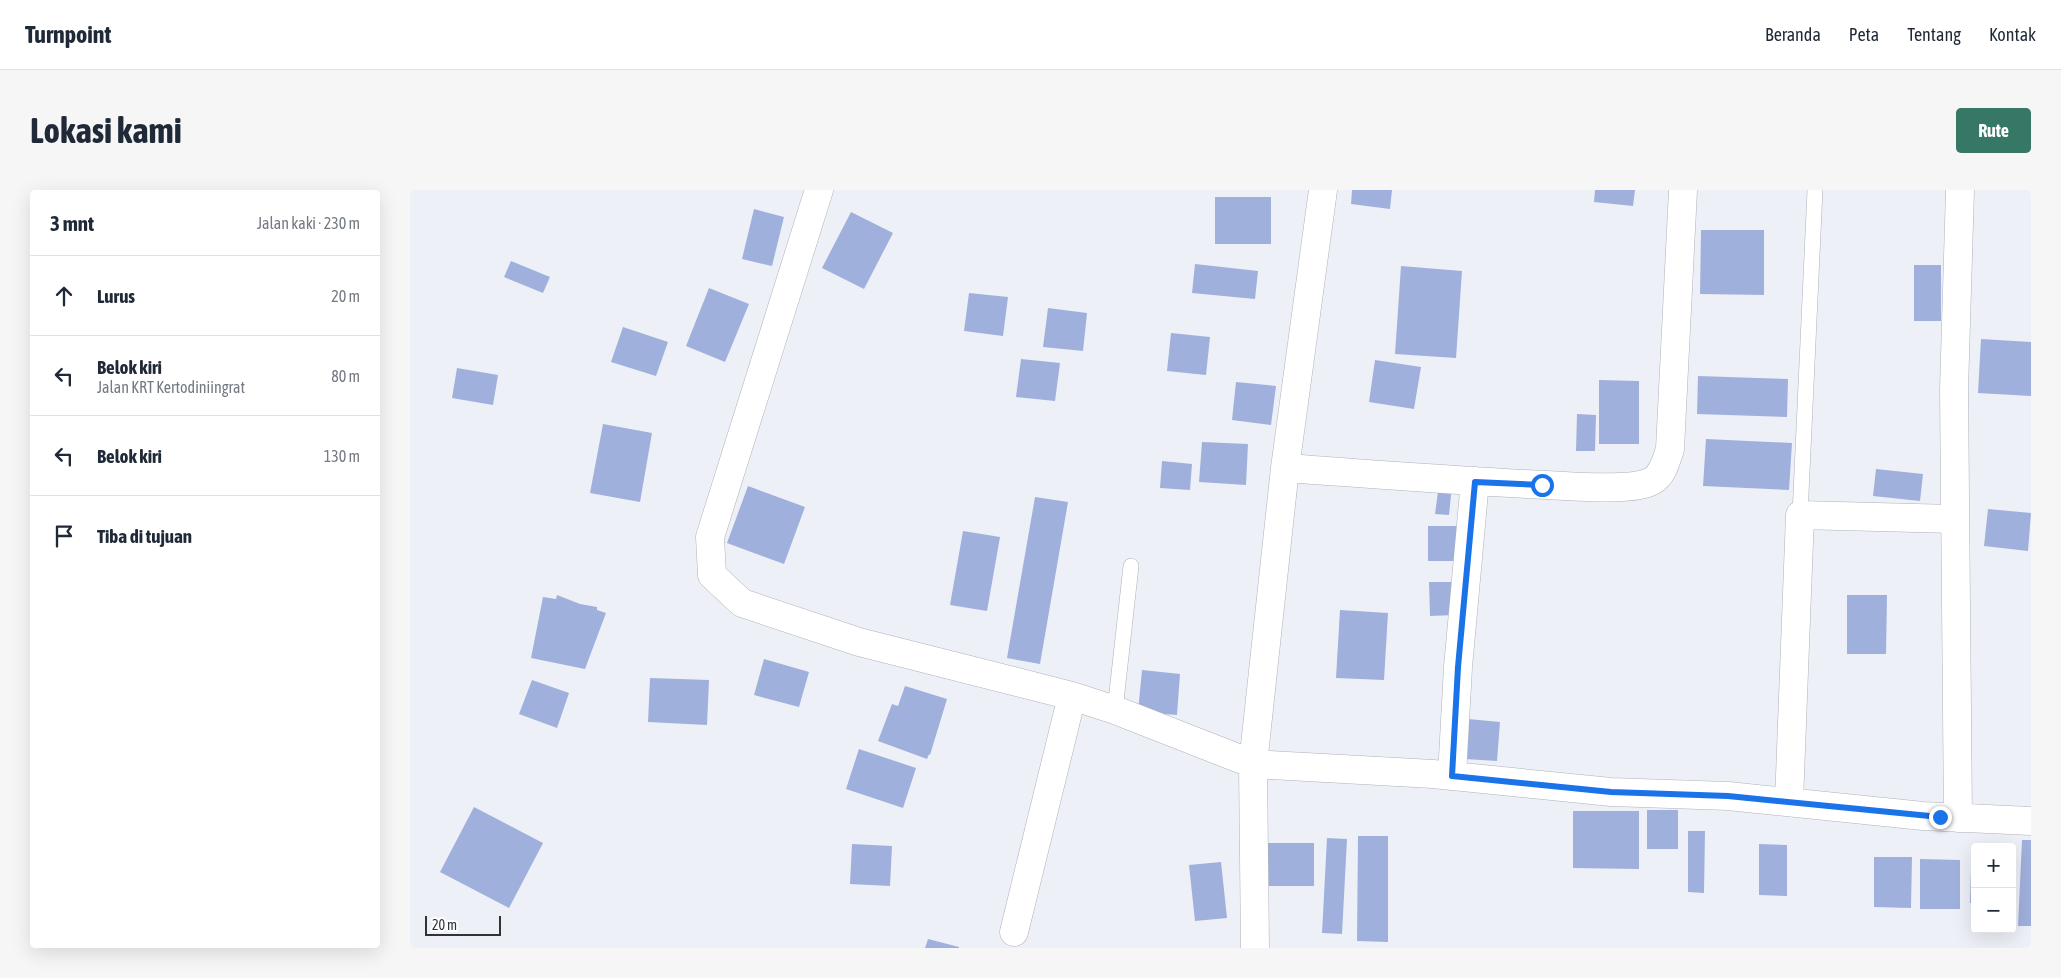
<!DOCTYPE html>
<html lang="id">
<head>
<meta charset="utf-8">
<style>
	:root { --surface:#fff; --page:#f6f6f7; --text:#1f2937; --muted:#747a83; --line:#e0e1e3; --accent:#377766 }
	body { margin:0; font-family:"Asap Condensed",sans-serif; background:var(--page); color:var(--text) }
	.controls { position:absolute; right:15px; bottom:15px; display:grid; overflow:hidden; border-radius:5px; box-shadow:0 5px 20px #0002 }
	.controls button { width:45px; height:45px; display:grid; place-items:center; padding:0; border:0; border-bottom:1px solid var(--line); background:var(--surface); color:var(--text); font:25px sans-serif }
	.scale { position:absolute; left:15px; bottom:12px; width:76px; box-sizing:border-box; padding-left:5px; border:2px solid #313336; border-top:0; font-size:14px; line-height:18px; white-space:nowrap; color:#313336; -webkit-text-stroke:4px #fcfdfe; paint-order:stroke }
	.stop { position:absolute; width:15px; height:15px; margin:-11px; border:4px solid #1a73e8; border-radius:50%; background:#fff }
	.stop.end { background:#1a73e8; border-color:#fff; box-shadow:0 1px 5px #0008 }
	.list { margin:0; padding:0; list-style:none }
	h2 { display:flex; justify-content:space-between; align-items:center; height:65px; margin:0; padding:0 20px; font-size:21px }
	h2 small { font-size:16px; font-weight:400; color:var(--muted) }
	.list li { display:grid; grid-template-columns:32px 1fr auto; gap:15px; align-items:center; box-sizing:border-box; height:80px; padding:0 20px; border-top:1px solid var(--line) }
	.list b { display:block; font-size:19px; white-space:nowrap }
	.list p { margin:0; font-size:16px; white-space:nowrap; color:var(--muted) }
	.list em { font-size:16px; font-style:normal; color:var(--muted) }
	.icon { flex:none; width:28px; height:28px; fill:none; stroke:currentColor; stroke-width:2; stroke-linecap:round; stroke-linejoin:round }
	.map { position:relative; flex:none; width:1621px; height:758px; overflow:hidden; border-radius:5px }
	header { display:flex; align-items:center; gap:30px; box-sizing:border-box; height:70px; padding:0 25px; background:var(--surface); border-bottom:1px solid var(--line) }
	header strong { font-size:24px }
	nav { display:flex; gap:28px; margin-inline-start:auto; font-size:18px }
	.intro { display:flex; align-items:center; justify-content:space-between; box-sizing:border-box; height:120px; padding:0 30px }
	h1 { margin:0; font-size:35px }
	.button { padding:12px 22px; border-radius:5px; background:var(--accent); color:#fff; font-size:18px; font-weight:700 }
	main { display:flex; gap:30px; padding:0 30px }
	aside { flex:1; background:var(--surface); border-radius:5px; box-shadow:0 5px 20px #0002 }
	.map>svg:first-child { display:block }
	.building { fill:#a0b0dc }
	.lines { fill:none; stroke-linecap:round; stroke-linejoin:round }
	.service-casing { stroke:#afb2b9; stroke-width:16 }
	.minor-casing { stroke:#afb2b9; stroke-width:29 }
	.service { stroke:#fff; stroke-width:15 }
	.minor { stroke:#fff; stroke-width:28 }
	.route { stroke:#1a73e8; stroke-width:6 }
</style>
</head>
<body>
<header>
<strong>Turnpoint</strong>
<nav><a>Beranda</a><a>Peta</a><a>Tentang</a><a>Kontak</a></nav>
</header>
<div class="intro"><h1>Lokasi kami</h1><a class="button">Rute</a></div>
<main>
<aside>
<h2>3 mnt<small>Jalan kaki · 230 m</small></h2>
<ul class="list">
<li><svg class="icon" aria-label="ahead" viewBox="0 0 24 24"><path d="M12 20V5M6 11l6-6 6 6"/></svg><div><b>Lurus</b></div><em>20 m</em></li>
<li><svg class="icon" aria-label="left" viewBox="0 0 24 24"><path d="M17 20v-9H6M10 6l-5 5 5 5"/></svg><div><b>Belok kiri</b><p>Jalan KRT Kertodiniingrat</p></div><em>80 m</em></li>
<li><svg class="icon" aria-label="left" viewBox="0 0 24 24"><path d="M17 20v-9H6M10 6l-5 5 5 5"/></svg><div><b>Belok kiri</b></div><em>130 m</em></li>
<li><svg class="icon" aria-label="arrive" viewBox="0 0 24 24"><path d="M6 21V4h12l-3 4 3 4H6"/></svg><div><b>Tiba di tujuan</b></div></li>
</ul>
</aside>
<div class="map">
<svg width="1621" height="758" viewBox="0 0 1621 758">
	<rect width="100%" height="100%" fill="#edf0f7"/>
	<path class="building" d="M942,0H982L980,19L941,14Z
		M1185,0H1225L1223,16L1184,12Z
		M805,7H861V54H805Z
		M344,19L374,27L362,76L332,69Z
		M441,22L483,43L454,99L412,78Z
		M1291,40H1354V105L1290,104Z
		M101,71L140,87L133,103L94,87Z
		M785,74L848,81L845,109L782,103Z
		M1504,75H1531V131H1504Z
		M991,76L1052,81L1046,168L985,164Z
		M299,98L339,114L315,172L276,156Z
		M559,103L598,107L593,146L554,141Z
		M638,118L677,123L673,161L633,157Z
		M213,137L258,152L246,186L201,172Z
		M761,143L800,147L796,185L757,181Z
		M1571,149L1621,152V206L1568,203Z
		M611,169L650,173L645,211L606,207Z
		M965,170L1011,177L1004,219L959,212Z
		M47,178L88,185L83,215L42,208Z
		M1288,186L1378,189L1377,227L1287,224Z
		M1189,190L1229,191V254H1189Z
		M826,192L866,196L861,235L822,230Z
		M1167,224L1186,225L1185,261H1166Z
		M193,234L242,243L230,312L180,303Z
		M1296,249L1382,253L1379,300L1293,296Z
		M792,252L838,254L836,295L789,292Z
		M752,271L782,274L780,300L750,298Z
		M1466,279L1513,284L1510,311L1463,306Z
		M1029,294L1042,295L1039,325L1025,324Z
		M338,296L395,317L374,374L317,353Z
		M625,307L658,312L630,474L597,468Z
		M1578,319L1621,323L1618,361L1574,356Z
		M1018,336H1047V371H1018Z
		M553,341L590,347L577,421L540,415Z
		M1019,392H1044L1045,425L1020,426Z
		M147,405L170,414L187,417V420L196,423L175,479L121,468L133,407L146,409Z
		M1437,405H1477L1476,464H1437Z
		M930,420L978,423L974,490L926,488Z
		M354,469L399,482L389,517L344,505Z
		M732,480L770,484L767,525L728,522Z
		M240,488L299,490L297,535L238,532Z
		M122,490L159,503L147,538L109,524Z
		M495,496L537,509L520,565L519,564L517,569L468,551L482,514L488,516Z
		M1058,529L1090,532L1087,571L1055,569Z
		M449,559L506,578L493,618L436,599Z
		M64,617L133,653L99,718L30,682Z
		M1237,620H1268V659H1237Z
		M1163,621H1229V679L1163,678Z
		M1278,641H1295L1294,703L1278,702Z
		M948,646H978V752L947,751Z
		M917,648L937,649L932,744L912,743Z
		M1612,650H1621V736H1608Z
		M858,653H904V696H858Z
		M442,654L482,656L480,696L440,694Z
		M1349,654L1377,655V706L1349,705Z
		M1464,667H1502L1501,718L1464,717Z
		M1510,669L1550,670V719H1510Z
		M811,672L817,728L785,731L779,675Z
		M1561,679L1565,680V713H1560Z
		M518,749L549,757V758H515Z"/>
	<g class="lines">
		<defs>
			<path id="service" d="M1390,325L1405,0
				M705,520L721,376"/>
			<path id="minor" d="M409,0L300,347L302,385L332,413L449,452L662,506L705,520L843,574L1023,584L1201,602L1318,606L1513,626L1621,631
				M875,278C962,284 1049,291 1136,295C1160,296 1222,302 1242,291C1253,285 1256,271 1260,259L1273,0
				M1042,586L1048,477L1065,291
				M1379,612L1390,325L1544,329
				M1548,628L1544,200L1550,0
				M604,742L662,506
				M845,758L843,574L875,278L913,0"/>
		</defs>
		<use href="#service" class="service-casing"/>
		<use href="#minor" class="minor-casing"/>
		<use href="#service" class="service"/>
		<use href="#minor" class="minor"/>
	</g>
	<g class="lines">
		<path class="route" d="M1132,295L1065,292L1048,477L1042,586L1201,602L1318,606L1530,627"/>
	</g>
</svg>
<div class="controls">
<button>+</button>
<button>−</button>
</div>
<div class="scale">20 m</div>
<div class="stop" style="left:1132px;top:295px"></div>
<div class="stop end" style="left:1530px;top:627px"></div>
</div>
</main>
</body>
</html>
